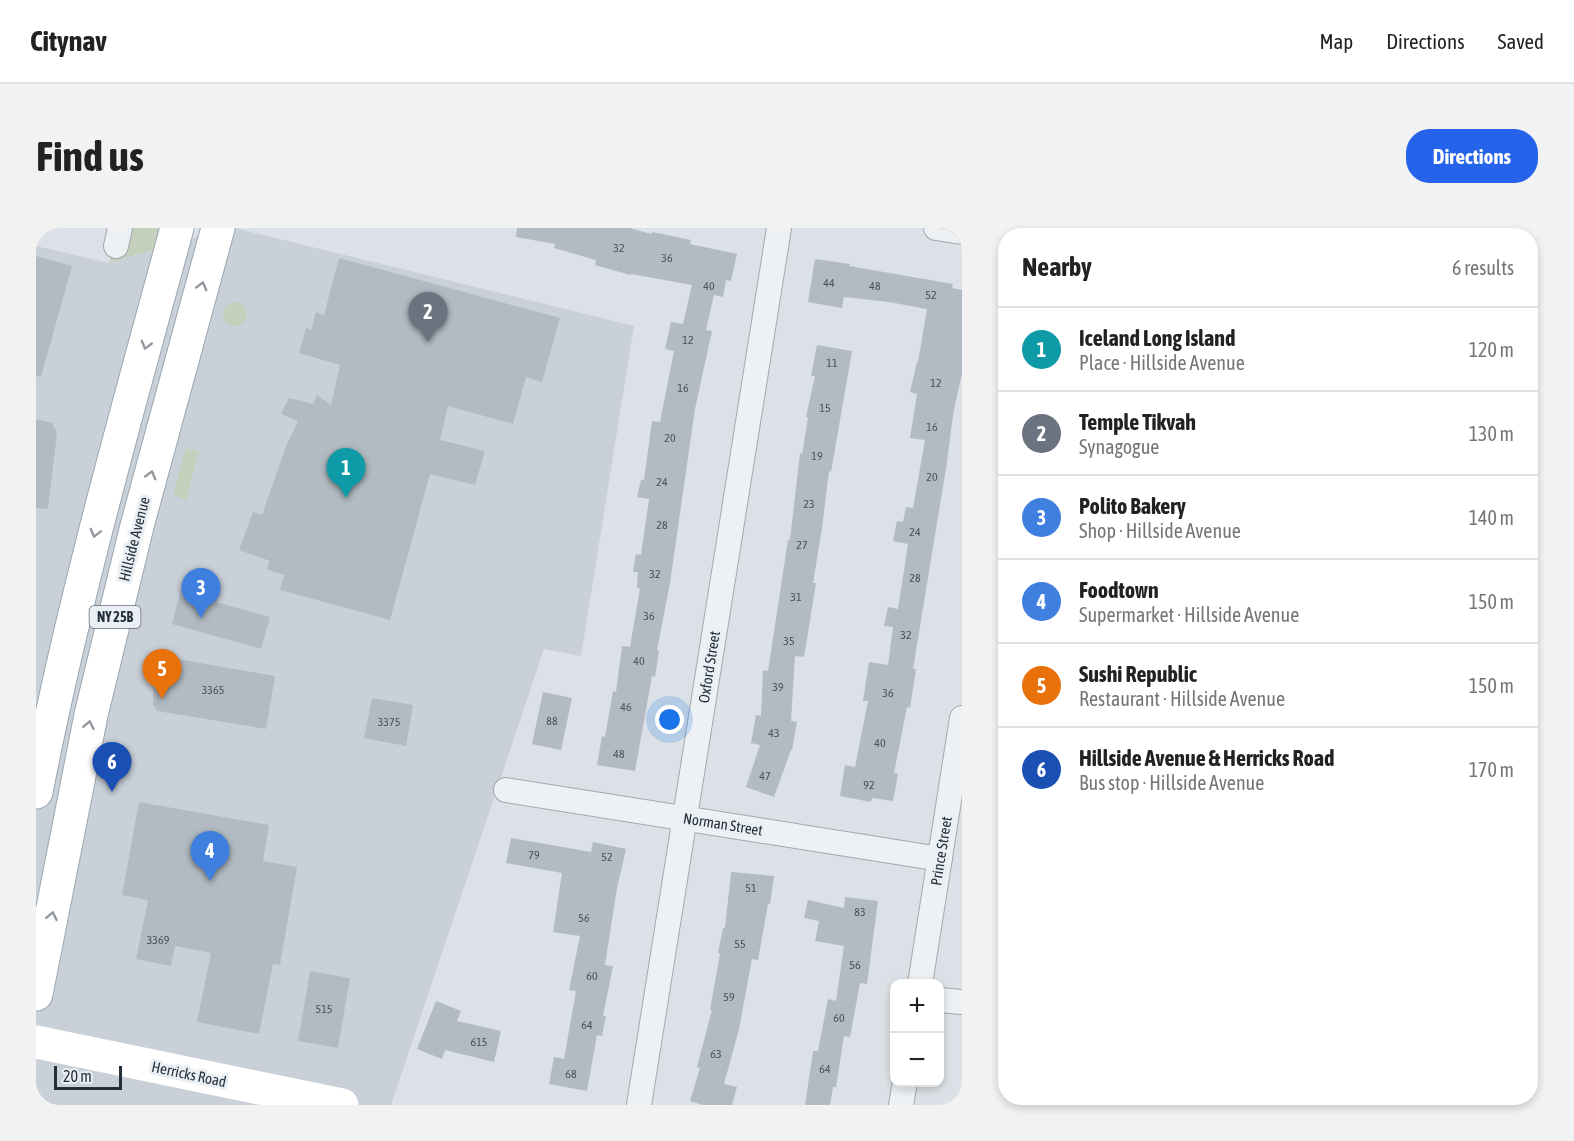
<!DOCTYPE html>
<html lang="en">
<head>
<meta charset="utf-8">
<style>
	:root { --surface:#fff; --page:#f2f2f2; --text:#222; --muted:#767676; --line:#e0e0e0; --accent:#2563eb }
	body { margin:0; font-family:"Asap Condensed",sans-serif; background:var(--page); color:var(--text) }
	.controls { position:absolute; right:18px; bottom:18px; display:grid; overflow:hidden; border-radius:12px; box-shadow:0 3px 9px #0003 }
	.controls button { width:54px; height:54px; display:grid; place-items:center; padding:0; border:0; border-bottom:2px solid var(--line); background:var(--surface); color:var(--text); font:30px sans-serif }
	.scale { position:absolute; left:18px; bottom:15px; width:68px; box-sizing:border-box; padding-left:6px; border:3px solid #25303c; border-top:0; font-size:16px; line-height:21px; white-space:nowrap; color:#25303c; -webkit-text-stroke:4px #eaeff4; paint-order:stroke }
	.you { position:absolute; left:634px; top:492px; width:21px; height:21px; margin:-15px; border:4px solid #fff; border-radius:50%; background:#1a73e8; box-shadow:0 0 0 9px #1a73e833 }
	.badge { display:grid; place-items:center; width:39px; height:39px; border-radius:50%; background:var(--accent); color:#fff; font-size:20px; font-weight:700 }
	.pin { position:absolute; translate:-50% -50px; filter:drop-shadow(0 2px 3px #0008) }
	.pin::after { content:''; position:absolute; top:32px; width:21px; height:18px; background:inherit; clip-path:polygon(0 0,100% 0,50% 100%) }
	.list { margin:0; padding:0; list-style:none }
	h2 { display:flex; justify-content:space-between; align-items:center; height:78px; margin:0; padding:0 24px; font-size:26px }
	h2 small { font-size:20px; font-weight:400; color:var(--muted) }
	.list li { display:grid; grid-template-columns:39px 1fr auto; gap:18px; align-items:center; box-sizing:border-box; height:84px; padding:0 24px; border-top:2px solid var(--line) }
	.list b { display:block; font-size:22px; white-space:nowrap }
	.list p { margin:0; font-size:20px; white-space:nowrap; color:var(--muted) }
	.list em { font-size:20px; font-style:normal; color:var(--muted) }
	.map { position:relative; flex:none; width:926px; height:877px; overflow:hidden; border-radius:24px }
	header { display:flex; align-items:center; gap:36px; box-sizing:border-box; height:84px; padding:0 30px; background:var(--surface); border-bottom:2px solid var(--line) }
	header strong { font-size:28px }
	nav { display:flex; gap:33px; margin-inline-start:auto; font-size:21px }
	.intro { display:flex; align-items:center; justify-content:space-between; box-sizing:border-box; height:144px; padding:0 36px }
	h1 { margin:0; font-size:42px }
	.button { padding:15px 27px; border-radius:24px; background:var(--accent); color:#fff; font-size:21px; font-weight:700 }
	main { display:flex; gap:36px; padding:0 36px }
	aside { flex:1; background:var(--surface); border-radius:24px; box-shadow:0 3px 9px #0003 }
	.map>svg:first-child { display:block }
	.built { fill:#c9d0d8 }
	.green { fill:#c4d0bc }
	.building { fill:#b2bbc3 }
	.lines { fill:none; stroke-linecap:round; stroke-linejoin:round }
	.street-casing { stroke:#a1a8b0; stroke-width:26 }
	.primary-casing { stroke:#9aa7b2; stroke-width:35 }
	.street { stroke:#eef1f4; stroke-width:24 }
	.secondary { stroke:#fff; stroke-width:33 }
	.primary { stroke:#fff; stroke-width:33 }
	.oneway { stroke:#92989e }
	.labels { text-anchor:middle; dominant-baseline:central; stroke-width:6; stroke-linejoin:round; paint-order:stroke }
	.number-label { font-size:12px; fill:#48535e }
	.shield { fill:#eaeff4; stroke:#606973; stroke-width:1.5 }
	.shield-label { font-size:14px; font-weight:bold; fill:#25303c }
	.street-label { font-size:15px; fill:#25303c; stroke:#eaeff4 }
</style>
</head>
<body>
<header>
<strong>Citynav</strong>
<nav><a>Map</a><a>Directions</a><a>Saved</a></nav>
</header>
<div class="intro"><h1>Find us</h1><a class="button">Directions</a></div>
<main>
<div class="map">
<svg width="926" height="877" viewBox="0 0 926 877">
	<rect width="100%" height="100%" fill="#dbe1e6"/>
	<path class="built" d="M193,0H199L598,98L545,428L508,421L355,877H0V18L73,35Z"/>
	<path class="green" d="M82,0H141L137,16L73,35Z
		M187 86a12 12 0 1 1 24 0a12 12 0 1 1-24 0Z
		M150,220L163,224L150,272L137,267Z"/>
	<path class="building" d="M481,0H594L615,6L616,4L655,12L654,16L701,26L695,53L690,52L687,69L678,67L670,102L676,103L659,181L634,355L621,422L623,423L619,449L616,448L599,543L561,537L566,508L569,509L577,463L580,464L586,418L594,419L604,360H601L602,344H597L600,326L605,327L613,271L601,269L605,252H608L616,193L624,194L638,123L629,121L635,94L647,96L656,57L595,46L594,47L559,37L560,32L518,20L519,16L480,9Z
		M0,28L36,38L5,149L0,148Z
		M303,30L524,90L506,154L490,149L477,196L412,178L404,212L449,223L439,257L394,246L354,392L244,362L248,347L230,341L234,333L203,322L217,284L226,287L249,221L262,193L245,186L253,170L277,176L281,167L295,177L304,137L263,125L270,100L275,102L280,84L288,87Z
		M779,31L814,36L813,38L917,56L916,60L926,62V145L917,187L911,234L877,441H880L874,480L871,479L858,545L862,546L857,573L836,570L835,574L804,568L809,537L819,539L832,473H827L833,434L852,437L857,399L848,398L852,379L862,381L872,316L857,313L861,293L867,294L870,279L877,280L889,212L874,210L881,166L874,164L881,134H882L891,81L853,74L808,69L806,80L772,74Z
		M781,117L816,123L795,244L793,243L786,300L777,355H780L768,429L759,428L755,493L761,494L756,522H755L738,569L710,559L724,517L715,515L720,487L725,488L727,442L732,443L752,312H754L764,225L766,226L772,190L770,189L779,148H775Z
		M0,191L16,195L21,205L12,281L0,280Z
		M146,357L182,367L180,374L234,389L225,421L136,396Z
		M118,427L239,448L230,501L121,483L117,477Z
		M507,464L536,470L525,522L496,516Z
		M336,470L377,477L370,518L328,510Z
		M103,574L233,597L227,633L261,639L244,737L237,736L223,806L161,794L175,725L139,718L135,738L100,731L112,672L86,667Z
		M475,610L555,624L557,614L590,621L581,660L569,737L577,738L567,788H570L566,808L561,807L551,863L513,856L518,829L528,831L540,763L533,762L544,708L517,704L526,645L470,635Z
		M695,644L738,648L734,676H732L722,732L716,731L703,801L688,856L701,859L696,877H667L654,873L664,840L661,839L676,782H674L684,726L682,725L687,700H689Z
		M809,669L842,673L831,756L824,755L814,809L808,808L800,859H797L794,877H769L777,823H782L792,771L800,773L808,718L779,713L783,693L768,690L772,672L808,680Z
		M274,743L314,750L302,820L262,813Z
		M400,773L425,783L421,793L465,803L458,834L409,822L406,831L381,821Z"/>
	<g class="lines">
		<defs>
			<path id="street" d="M900,0L926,4
				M80,18L84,0
				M470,562L904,631
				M884,756L926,490
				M903,772L926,774
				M603,877L743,0
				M865,877L869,854"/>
			<path id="primary" d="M0,564C37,374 90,187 141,0
				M0,766L55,487L101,298L182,0"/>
		</defs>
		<use href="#street" class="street-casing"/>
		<use href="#primary" class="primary-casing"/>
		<use href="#street" class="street"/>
		<path class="secondary" d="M0,814L306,877"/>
		<use href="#primary" class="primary"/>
	</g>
	<defs><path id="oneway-chevron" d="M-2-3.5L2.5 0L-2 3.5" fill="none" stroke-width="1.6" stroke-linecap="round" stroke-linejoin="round" transform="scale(1.5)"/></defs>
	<g class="oneway">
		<use href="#oneway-chevron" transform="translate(166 58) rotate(-75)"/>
		<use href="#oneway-chevron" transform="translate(110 117) rotate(105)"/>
		<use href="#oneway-chevron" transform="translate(115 247) rotate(-75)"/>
		<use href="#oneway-chevron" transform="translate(59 305) rotate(104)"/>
		<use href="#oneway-chevron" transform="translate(53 497) rotate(-79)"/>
		<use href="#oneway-chevron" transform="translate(16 688) rotate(-79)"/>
	</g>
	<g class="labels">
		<g class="number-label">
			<text x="583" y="20">32</text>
			<text x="631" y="30">36</text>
			<text x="793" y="55">44</text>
			<text x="673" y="58">40</text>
			<text x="839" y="58">48</text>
			<text x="895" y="67">52</text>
			<text x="652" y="112">12</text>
			<text x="796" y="135">11</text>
			<text x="900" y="155">12</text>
			<text x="647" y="160">16</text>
			<text x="789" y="180">15</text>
			<text x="896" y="199">16</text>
			<text x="634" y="210">20</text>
			<text x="781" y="228">19</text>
			<text x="896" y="249">20</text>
			<text x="626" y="254">24</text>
			<text x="773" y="276">23</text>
			<text x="626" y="297">28</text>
			<text x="879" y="304">24</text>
			<text x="766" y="317">27</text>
			<text x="619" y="346">32</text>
			<text x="879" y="350">28</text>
			<text x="760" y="369">31</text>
			<text x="613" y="388">36</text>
			<text x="870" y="407">32</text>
			<text x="753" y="413">35</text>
			<text x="603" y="433">40</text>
			<text x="742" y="459">39</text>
			<text x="177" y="462">3365</text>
			<text x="852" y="465">36</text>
			<text x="590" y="479">46</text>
			<text x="516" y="493">88</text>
			<text x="353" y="494">3375</text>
			<text x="738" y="505">43</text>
			<text x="844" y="515">40</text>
			<text x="583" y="526">48</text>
			<text x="729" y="548">47</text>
			<text x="833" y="557">92</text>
			<text x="498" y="627">79</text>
			<text x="571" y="629">52</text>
			<text x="715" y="660">51</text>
			<text x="824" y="684">83</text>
			<text x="548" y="690">56</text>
			<text x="122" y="712">3369</text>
			<text x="704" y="716">55</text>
			<text x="819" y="737">56</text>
			<text x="556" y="748">60</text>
			<text x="693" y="769">59</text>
			<text x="288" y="781">515</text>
			<text x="803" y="790">60</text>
			<text x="551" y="797">64</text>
			<text x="443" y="814">615</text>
			<text x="680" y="826">63</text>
			<text x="789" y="841">64</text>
			<text x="535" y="846">68</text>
		</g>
		<rect class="shield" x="53.5" y="378" width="51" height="22" rx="4.5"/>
		<g class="shield-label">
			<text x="79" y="389">NY 25B</text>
		</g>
		<g class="street-label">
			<text transform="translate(98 311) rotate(-76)">Hillside Avenue</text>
			<text transform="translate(673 439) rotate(-81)">Oxford Street</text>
			<text transform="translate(687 596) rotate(9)">Norman Street</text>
			<text transform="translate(905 623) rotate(-81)">Prince Street</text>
			<text transform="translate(153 846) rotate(12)">Herricks Road</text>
		</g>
	</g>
</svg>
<div class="controls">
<button>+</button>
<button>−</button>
</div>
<div class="scale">20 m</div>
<div class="you"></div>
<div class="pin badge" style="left:310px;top:270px;background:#0f9aa8">1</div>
<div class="pin badge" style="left:392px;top:114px;background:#6b7280">2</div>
<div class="pin badge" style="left:165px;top:390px;background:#3f7fe0">3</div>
<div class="pin badge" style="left:174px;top:653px;background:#3f7fe0">4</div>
<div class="pin badge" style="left:126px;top:471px;background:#e8710a">5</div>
<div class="pin badge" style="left:76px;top:564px;background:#1a4fb4">6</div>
</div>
<aside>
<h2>Nearby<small>6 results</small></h2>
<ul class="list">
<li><span class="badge" style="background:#0f9aa8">1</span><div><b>Iceland Long Island</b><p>Place · Hillside Avenue</p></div><em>120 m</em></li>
<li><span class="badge" style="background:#6b7280">2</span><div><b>Temple Tikvah</b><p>Synagogue</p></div><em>130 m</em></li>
<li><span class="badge" style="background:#3f7fe0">3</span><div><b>Polito Bakery</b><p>Shop · Hillside Avenue</p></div><em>140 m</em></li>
<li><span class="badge" style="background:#3f7fe0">4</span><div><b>Foodtown</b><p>Supermarket · Hillside Avenue</p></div><em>150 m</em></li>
<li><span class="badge" style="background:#e8710a">5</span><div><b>Sushi Republic</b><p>Restaurant · Hillside Avenue</p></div><em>150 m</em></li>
<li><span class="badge" style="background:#1a4fb4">6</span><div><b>Hillside Avenue &amp; Herricks Road</b><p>Bus stop · Hillside Avenue</p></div><em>170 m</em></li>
</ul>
</aside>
</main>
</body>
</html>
